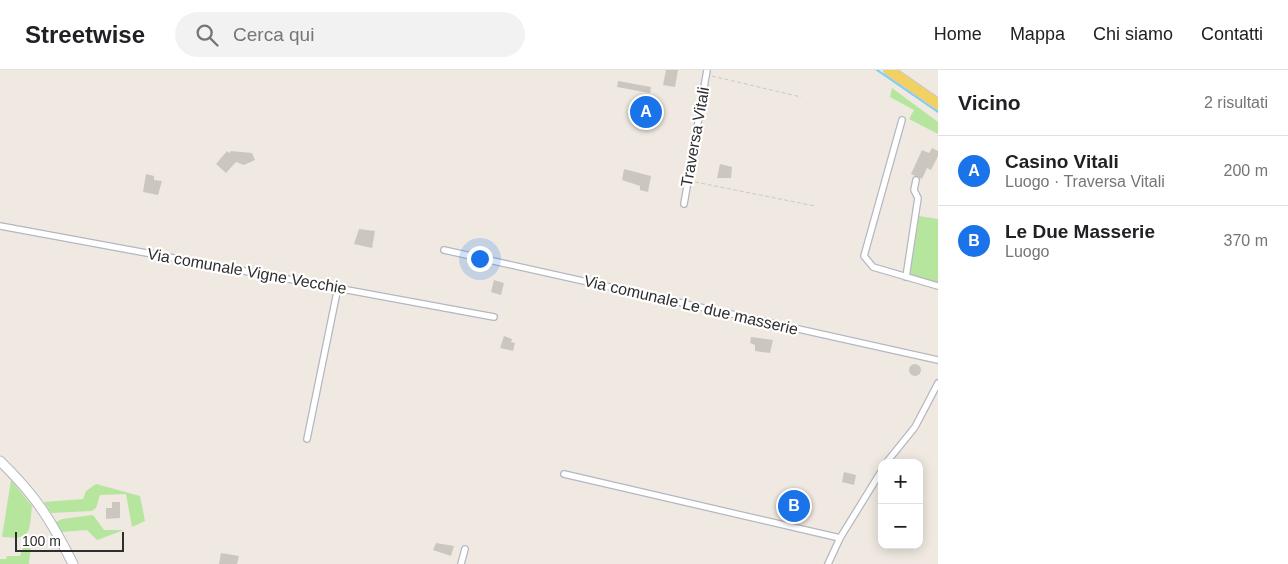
<!DOCTYPE html>
<html lang="it">
<head>
<meta charset="utf-8">
<style>
	:root { --surface:#fff; --page:#f2f2f2; --text:#202124; --muted:#757577; --line:#e0e0e0; --accent:#1a73e8 }
	body { margin:0; font-family:Helvetica,sans-serif; background:var(--page); color:var(--text) }
	.controls { position:absolute; right:15px; bottom:15px; display:grid; overflow:hidden; border-radius:10px; box-shadow:0 2px 12px #0003 }
	.controls button { width:45px; height:45px; display:grid; place-items:center; padding:0; border:0; border-bottom:1px solid var(--line); background:var(--surface); color:var(--text); font:25px sans-serif }
	.scale { position:absolute; left:15px; bottom:12px; width:109px; box-sizing:border-box; padding-left:5px; border:2px solid #2e2e2e; border-top:0; font-size:14px; line-height:18px; white-space:nowrap; color:#2e2e2e; -webkit-text-stroke:4px #fff; paint-order:stroke }
	.you { position:absolute; left:479px; top:188px; width:18px; height:18px; margin:-12px; border:4px solid #fff; border-radius:50%; background:#1a73e8; box-shadow:0 0 0 8px #1a73e833 }
	.badge { display:grid; place-items:center; width:32px; height:32px; border-radius:50%; background:var(--accent); color:#fff; font-size:16px; font-weight:700 }
	.pin { position:absolute; translate:-50% -50%; border:2px solid #fff; box-shadow:0 1px 5px #0006 }
	.list { margin:0; padding:0; list-style:none }
	h2 { display:flex; justify-content:space-between; align-items:center; height:65px; margin:0; padding:0 20px; font-size:21px }
	h2 small { font-size:16px; font-weight:400; color:var(--muted) }
	.list li { display:grid; grid-template-columns:32px 1fr auto; gap:15px; align-items:center; box-sizing:border-box; height:70px; padding:0 20px; border-top:1px solid var(--line) }
	.list b { display:block; font-size:19px; white-space:nowrap }
	.list p { margin:0; font-size:16px; white-space:nowrap; color:var(--muted) }
	.list em { font-size:16px; font-style:normal; color:var(--muted) }
	.icon { flex:none; width:28px; height:28px; fill:none; stroke:currentColor; stroke-width:2; stroke-linecap:round; stroke-linejoin:round }
	.map { position:relative; flex:none; width:938px; height:494px; overflow:hidden }
	header { display:flex; align-items:center; gap:30px; box-sizing:border-box; height:70px; padding:0 25px; background:var(--surface); border-bottom:1px solid var(--line) }
	header strong { font-size:24px }
	nav { display:flex; gap:28px; margin-inline-start:auto; font-size:18px }
	.search { width:350px; height:45px; background:var(--page); display:flex; align-items:center; gap:12px; box-sizing:border-box; padding:0 18px; border-radius:28px; color:var(--muted); font-size:19px }
	main { display:flex }
	aside { flex:1; background:var(--surface) }
	.map>svg:first-child { display:block }
	.green { fill:#b6e59e }
	.lines { fill:none; stroke-linecap:round; stroke-linejoin:round }
	.stream { stroke:#75cff0; stroke-width:2 }
	.building { fill:#cbc7bf }
	.street-casing { stroke:#b4b7c1; stroke-width:8 }
	.secondary-casing { stroke:#b4b7c1; stroke-width:11 }
	.primary-casing { stroke:#c9c9c9; stroke-width:12 }
	.path { stroke:#c9c9c9; stroke-width:1; stroke-dasharray:4 2.5; stroke-linecap:butt }
	.street { stroke:#fff; stroke-width:5.5 }
	.secondary { stroke:#fff; stroke-width:9 }
	.primary { stroke:#f2d163; stroke-width:10 }
	.labels { text-anchor:middle; dominant-baseline:central; stroke-width:4.5; stroke-linejoin:round; paint-order:stroke }
	.street-label { font-size:16px; fill:#2e2e2e; stroke:#fff }
</style>
</head>
<body>
<header>
<strong>Streetwise</strong>
<div class="search"><svg class="icon" aria-label="search" viewBox="0 0 24 24"><circle cx="10" cy="10" r="6"/><path d="M15 15l6 6"/></svg>Cerca qui</div>
<nav><a>Home</a><a>Mappa</a><a>Chi siamo</a><a>Contatti</a></nav>
</header>
<main>
<div class="map">
<svg width="938" height="494" viewBox="0 0 938 494">
	<rect width="100%" height="100%" fill="#efe9e1"/>
	<path class="green" d="M892,18L938,52V64L909,49L914,40L890,27Z
		M919,146L938,149V214L910,204Z
		M11,410L32,436C29,463 32,470 2,467Z
		M96,414L140,426L145,451L132,457L126,424L100,425L96,438L92,441L51,443L44,432L83,429L86,421Z
		M93,445L104,460H124L97,470L87,460L61,462L56,452L62,449Z
		M24,475H31L29,494H0V489H6L7,486H20Z"/>
	<g class="lines">
		<path class="stream" d="M877,0L938,42"/>
	</g>
	<path class="building" d="M666,0H678L675,17L663,15Z
		M618,11L651,17L650,23L617,17Z
		M638,33L657,37L654,51L635,48Z
		M932,78L938,81V86L931,100L927,98L922,109L911,104L922,80L929,83Z
		M227,81L229,83L231,81L252,83L255,90L244,95L236,92L226,103L216,94Z
		M720,94L732,97L731,108H717Z
		M624,99L651,106L648,122L640,120V116L622,110Z
		M146,104L154,106V110L162,111L158,125L143,122Z
		M359,159L375,161L372,178L354,174Z
		M494,210L504,213L501,225L491,222Z
		M504,266L512,269L511,272L515,273L513,281L500,278Z
		M751,267L773,270L770,283L755,281V275L750,273Z
		M909 300a6 6 0 1 1 12 0a6 6 0 1 1-12 0Z
		M844,402L856,405L854,415L842,412Z
		M785,430L806,432L804,440H802L801,445L787,442V440L783,439Z
		M112,432H120V448L106,449V438H112Z
		M436,473L454,476L451,486L433,480Z
		M221,483L239,486L237,494H219Z"/>
	<g class="lines">
		<defs>
			<path id="street" d="M902,50L864,186L873,197L938,216
				M684,134L707,0
				M0,156L494,247
				M444,180L938,290
				M906,207L918,128L914,120L916,110
				M307,369L338,217
				M886,393L915,357L938,313
				M564,404L840,468
				M461,494L465,479
				M828,494L840,468L882,400"/>
			<path id="secondary" d="M0,391C36,426 51,450 73,494"/>
			<path id="primary" d="M889,0L938,34"/>
		</defs>
		<use href="#street" class="street-casing"/>
		<use href="#secondary" class="secondary-casing"/>
		<use href="#primary" class="primary-casing"/>
		<path class="path" d="M712,6L801,27
			M695,112L815,136"/>
		<use href="#street" class="street"/>
		<use href="#secondary" class="secondary"/>
		<use href="#primary" class="primary"/>
	</g>
	<g class="labels">
		<g class="street-label">
			<text transform="translate(695 67) rotate(-80)">Traversa Vitali</text>
			<text transform="translate(247 201) rotate(10)">Via comunale Vigne Vecchie</text>
			<text transform="translate(691 235) rotate(13)">Via comunale Le due masserie</text>
		</g>
	</g>
</svg>
<div class="controls">
<button>+</button>
<button>−</button>
</div>
<div class="scale">100 m</div>
<div class="you"></div>
<div class="pin badge" style="left:646px;top:42px">A</div>
<div class="pin badge" style="left:794px;top:436px">B</div>
</div>
<aside>
<h2>Vicino<small>2 risultati</small></h2>
<ul class="list">
<li><span class="badge">A</span><div><b>Casino Vitali</b><p>Luogo · Traversa Vitali</p></div><em>200 m</em></li>
<li><span class="badge">B</span><div><b>Le Due Masserie</b><p>Luogo</p></div><em>370 m</em></li>
</ul>
</aside>
</main>
</body>
</html>
